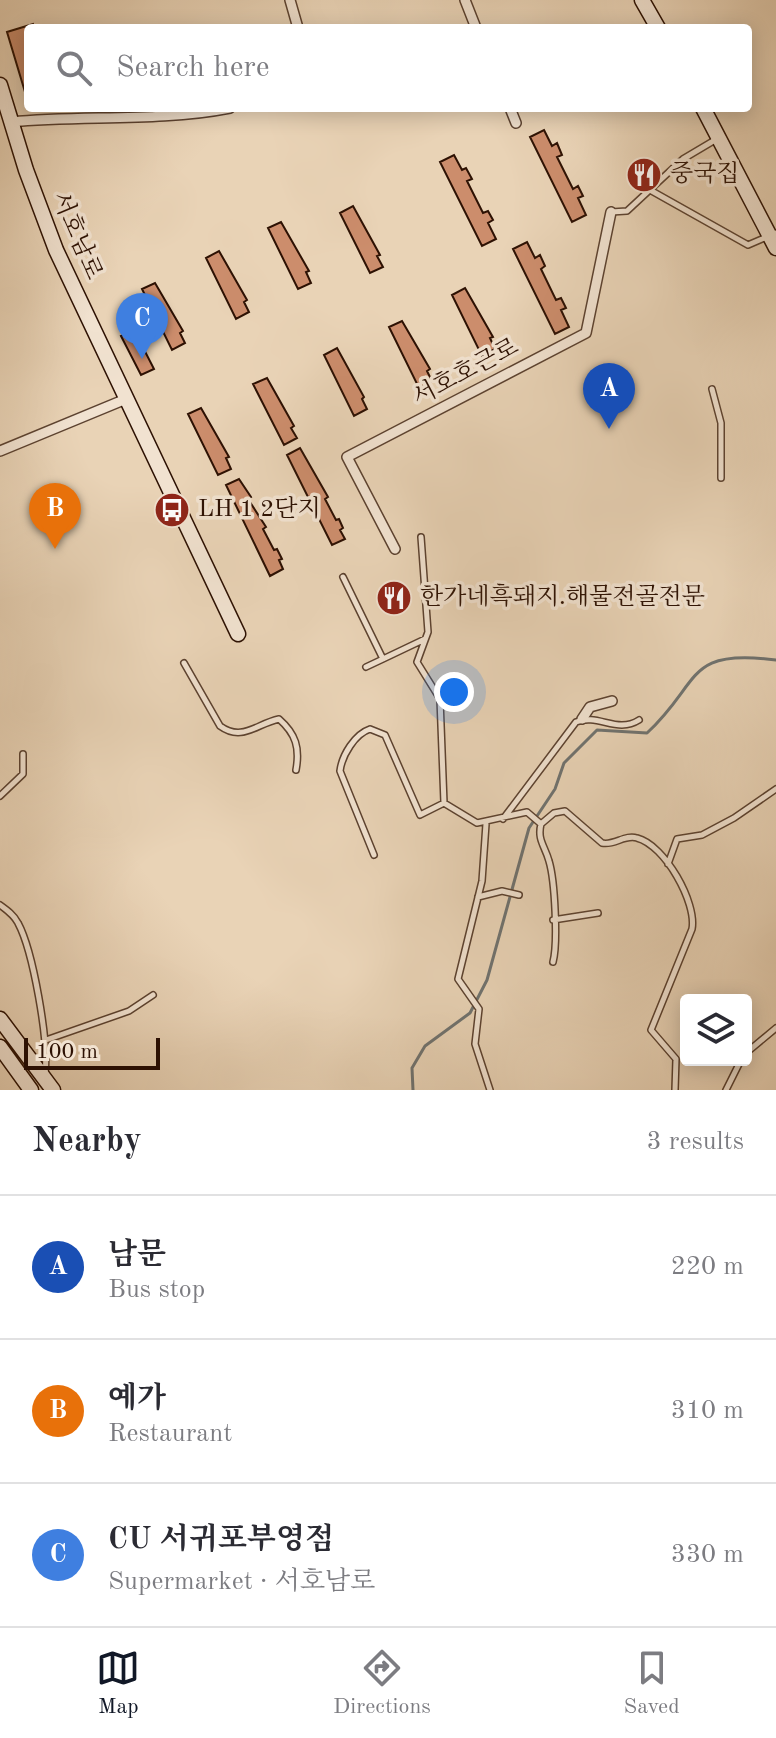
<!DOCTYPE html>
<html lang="en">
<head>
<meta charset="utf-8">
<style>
	:root { --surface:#fff; --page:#f2f2f3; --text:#2b2b33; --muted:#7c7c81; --line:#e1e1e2; --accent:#111827 }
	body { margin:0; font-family:"Old Standard TT","Noto Serif KR",serif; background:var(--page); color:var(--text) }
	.controls { position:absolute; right:24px; bottom:24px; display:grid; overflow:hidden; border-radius:8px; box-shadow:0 4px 20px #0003 }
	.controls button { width:72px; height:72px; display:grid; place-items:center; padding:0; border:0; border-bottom:2px solid var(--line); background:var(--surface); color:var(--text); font:40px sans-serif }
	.scale { position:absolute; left:24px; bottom:20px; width:136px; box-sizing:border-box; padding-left:8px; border:4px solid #2d1103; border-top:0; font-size:22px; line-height:28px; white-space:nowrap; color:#2d1103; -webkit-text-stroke:6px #f1e2d0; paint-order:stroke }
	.you { position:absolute; left:454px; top:692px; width:28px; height:28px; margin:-20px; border:6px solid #fff; border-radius:50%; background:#1a73e8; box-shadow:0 0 0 12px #1a73e833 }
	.badge { display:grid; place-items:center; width:52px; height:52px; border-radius:50%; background:var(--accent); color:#fff; font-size:26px; font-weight:700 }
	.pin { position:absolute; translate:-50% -66px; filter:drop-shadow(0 2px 4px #0008) }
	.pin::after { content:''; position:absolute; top:42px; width:28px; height:24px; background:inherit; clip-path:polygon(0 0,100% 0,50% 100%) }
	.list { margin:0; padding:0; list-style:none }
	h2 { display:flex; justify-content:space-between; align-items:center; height:104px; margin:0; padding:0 32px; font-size:34px }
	h2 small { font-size:26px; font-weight:400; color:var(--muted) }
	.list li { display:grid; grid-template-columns:52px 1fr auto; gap:24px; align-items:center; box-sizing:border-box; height:144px; padding:0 32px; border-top:2px solid var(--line) }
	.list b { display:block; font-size:30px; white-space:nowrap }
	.list p { margin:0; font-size:26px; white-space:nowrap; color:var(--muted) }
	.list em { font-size:26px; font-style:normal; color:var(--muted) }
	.icon { flex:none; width:44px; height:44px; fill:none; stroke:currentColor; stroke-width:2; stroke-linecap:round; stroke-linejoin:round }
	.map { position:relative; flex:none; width:776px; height:1090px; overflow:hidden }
	.search { position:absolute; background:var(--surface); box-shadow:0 4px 20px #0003; left:24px; right:24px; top:24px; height:88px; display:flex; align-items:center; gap:20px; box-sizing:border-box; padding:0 28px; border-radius:8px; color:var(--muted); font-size:30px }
	.sheet { height:536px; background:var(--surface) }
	nav { display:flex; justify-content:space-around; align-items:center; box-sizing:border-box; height:112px; border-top:2px solid var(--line); background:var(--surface); font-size:22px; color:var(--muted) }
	nav a { display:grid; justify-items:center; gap:4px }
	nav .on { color:var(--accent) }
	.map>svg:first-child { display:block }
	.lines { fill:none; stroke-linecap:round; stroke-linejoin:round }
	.stream { stroke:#707370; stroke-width:3 }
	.building { fill:#cc8d6c; stroke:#2d1103; stroke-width:2 }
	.service-casing { stroke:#5c4230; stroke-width:8 }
	.minor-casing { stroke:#5c4230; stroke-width:12 }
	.secondary-casing { stroke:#2d1103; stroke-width:17 }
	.service { stroke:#f1e2d0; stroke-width:5 }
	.minor { stroke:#f1e2d0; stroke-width:9 }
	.secondary { stroke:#f1e2d0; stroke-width:14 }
	.labels { text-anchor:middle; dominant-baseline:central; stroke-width:7; stroke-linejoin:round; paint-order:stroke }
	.poi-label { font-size:24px; fill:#2d1103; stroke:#f1e2d0; text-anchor:start }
	.street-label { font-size:24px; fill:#2d1103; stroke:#f1e2d0 }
</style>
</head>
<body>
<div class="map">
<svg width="776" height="1090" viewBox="0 0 776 1090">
	<rect width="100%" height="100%" fill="#e9d3b6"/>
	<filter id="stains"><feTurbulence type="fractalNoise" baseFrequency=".0025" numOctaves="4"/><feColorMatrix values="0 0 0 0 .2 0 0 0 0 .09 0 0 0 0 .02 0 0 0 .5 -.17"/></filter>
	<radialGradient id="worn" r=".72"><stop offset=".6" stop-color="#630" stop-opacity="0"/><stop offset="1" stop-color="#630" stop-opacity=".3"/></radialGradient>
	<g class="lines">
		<path class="stream" d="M413,1090L412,1068L425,1046L470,1013L487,980L529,828L555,789L564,763L597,730L647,733C702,682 684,648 776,660"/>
	</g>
	<path class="building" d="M33,24L34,28H28V102L7,32Z
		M544,130L552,146L557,143L562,155L557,157L573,189L578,186L583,196L578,198L586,215L572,222L530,137Z
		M454,155L462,170L466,168L472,179L467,181L483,213L488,211L493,220L488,223L496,239L482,246L440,162Z
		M353,206L380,255L377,256L383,267L370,273L340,213Z
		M281,222L309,271L306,272L311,283L298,289L268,228Z
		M527,242L535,258L540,255L545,266L541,269L556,300L561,298L566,308L561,310L569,327L555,334L513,249Z
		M219,251L247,300L244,302L249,312L236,319L206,258Z
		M155,283L183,331L180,333L185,343L172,350L142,289Z
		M465,288L493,337L490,338L495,349L482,356L452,295Z
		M402,321L430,369L427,371L432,381L419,388L389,327Z
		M134,330L154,369L141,375L121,336Z
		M337,348L364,397L362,399L367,409L354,416L324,355Z
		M267,378L294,426L291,428L297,438L284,445L253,384Z
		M201,408L229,457L226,458L231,469L218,475L188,414Z
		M300,448L328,497L325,499L336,520L339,519L343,528L340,530L345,539L332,545L287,455Z
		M239,479L251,497L248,499L266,527L263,529L274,550L277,549L282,559L279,560L283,569L270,576L226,485Z"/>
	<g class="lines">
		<defs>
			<path id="service" d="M650,190L748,245L776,233
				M611,212L627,211L683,159L715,140
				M712,389L721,423V478
				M421,537L428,632L417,662L440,699L444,803
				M343,577L383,659L425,639
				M184,663L220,726C242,742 256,724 279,719C296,734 300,748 296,770
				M366,667L383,659
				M0,796L23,774V754
				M503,819L576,722C598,713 617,734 639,720
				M486,824L482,881L458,979L479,1009L475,1044L490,1090
				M541,824L554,813L565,811L602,843C614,846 625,834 637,838C665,845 697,903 692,929L651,1030L676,1059L675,1090
				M374,855L340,771C342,755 355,734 370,729L385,735L420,815L444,803L477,823L527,812L541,824C537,840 545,846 549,861C555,881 558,943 553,962
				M668,864L677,839L702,835L734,818L776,789
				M478,897L502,891L519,895
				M0,905C7,910 14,915 18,923C33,951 49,1041 45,1073
				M553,920L598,913
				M46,1040L129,1011L153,995
				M746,1053L776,1028
				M726,1090L741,1060"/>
			<path id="minor" d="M290,0L298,28
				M465,0L476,28
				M510,108L516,123
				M11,122C84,115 158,122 230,108
				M0,451L126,399
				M395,549L347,457L586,333L611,212
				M582,719L590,707L612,701"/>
			<path id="secondary" d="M642,0L658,28
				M0,85L26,170L56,250L238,634
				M703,108L776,248
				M0,1019L53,1090
				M0,1047L31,1090"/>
		</defs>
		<use href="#service" class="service-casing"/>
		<use href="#minor" class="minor-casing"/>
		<use href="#secondary" class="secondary-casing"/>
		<use href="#service" class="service"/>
		<use href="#minor" class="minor"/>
		<use href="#secondary" class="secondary"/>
	</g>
	<defs>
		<symbol id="restaurant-disc" viewBox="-11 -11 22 22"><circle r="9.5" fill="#8f2418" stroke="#f1e2d0"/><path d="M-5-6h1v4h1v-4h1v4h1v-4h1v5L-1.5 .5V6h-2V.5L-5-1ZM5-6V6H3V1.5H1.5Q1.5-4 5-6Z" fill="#fff"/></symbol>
		<symbol id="bus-disc" viewBox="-11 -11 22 22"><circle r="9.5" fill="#8f2418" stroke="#f1e2d0"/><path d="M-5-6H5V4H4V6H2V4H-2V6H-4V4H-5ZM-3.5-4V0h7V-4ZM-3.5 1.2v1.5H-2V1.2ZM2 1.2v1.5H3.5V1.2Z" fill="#fff"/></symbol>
	</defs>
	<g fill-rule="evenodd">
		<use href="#restaurant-disc" x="624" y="155" width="40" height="40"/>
		<use href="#bus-disc" x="152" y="490" width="40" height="40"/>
		<use href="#restaurant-disc" x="374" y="578" width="40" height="40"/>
	</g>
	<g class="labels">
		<g class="poi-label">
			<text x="670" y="175">중국집</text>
			<text x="198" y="510">LH 1 2단지</text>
			<text x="420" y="598">한가네흑돼지.해물전골전문</text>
		</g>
		<g class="street-label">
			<text transform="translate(76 236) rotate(67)">서호남로</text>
			<text transform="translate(466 373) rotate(-28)">서호호근로</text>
		</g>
	</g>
	<rect width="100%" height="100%" filter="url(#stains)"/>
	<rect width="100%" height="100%" fill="url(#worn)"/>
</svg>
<div class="controls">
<button><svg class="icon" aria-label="layers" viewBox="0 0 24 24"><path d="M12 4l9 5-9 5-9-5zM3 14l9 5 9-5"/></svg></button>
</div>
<div class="scale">100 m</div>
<div class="you"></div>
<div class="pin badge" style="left:609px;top:429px;background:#1a4fb4">A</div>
<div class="pin badge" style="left:55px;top:549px;background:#e8710a">B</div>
<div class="pin badge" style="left:142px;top:359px;background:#3f7fe0">C</div>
<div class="search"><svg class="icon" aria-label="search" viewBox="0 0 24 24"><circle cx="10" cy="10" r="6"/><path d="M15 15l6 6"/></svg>Search here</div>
</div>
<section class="sheet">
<h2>Nearby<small>3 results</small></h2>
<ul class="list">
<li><span class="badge" style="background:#1a4fb4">A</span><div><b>남문</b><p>Bus stop</p></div><em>220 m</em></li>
<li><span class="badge" style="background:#e8710a">B</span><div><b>예가</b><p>Restaurant</p></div><em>310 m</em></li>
<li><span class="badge" style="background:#3f7fe0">C</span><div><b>CU 서귀포부영점</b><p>Supermarket · 서호남로</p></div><em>330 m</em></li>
</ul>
</section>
<nav>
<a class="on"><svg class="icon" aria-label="map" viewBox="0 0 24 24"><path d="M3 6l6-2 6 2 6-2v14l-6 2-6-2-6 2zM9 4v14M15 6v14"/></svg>Map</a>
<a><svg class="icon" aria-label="directions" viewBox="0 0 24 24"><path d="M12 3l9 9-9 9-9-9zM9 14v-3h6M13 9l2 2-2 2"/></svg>Directions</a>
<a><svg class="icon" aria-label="saved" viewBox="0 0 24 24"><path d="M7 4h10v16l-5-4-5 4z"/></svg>Saved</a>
</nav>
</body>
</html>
